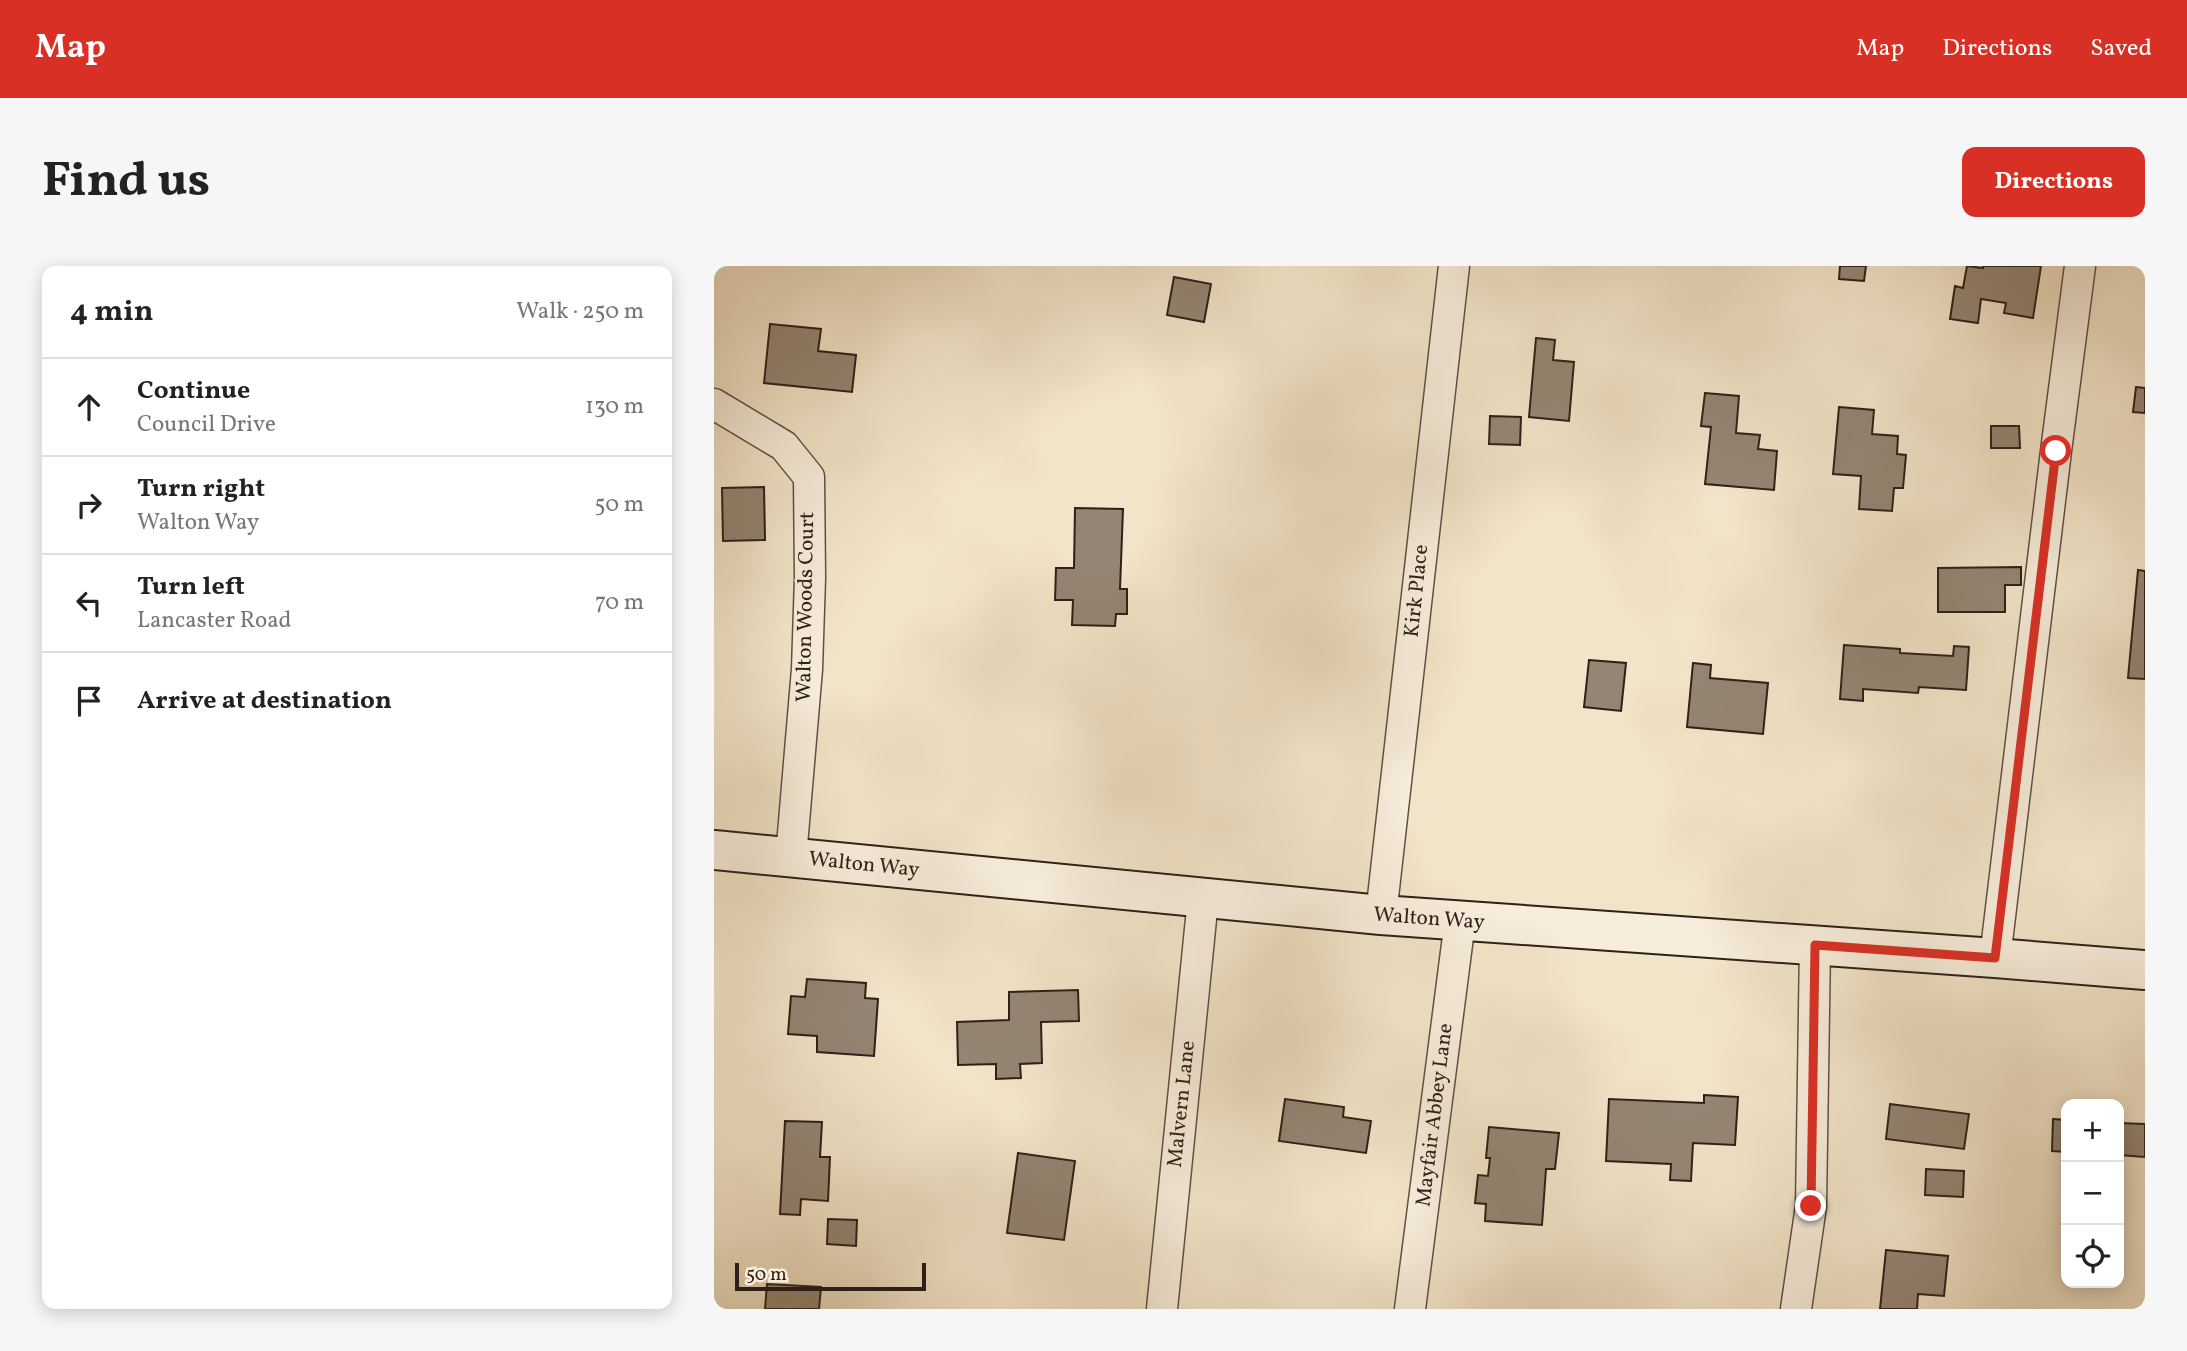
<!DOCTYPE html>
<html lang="en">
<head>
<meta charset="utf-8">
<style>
	:root { --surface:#fff; --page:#f6f6f6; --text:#222; --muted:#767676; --line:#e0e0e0; --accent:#d93025 }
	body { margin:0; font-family:Vollkorn,serif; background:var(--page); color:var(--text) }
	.controls { position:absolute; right:21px; bottom:21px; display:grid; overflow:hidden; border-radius:14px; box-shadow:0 4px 18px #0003 }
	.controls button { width:63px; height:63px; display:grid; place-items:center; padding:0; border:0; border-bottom:2px solid var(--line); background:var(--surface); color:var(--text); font:35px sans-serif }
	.scale { position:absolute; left:21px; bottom:18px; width:191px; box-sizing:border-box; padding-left:7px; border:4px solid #2f1f18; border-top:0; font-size:19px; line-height:24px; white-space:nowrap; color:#2f1f18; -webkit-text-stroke:5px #f7eddb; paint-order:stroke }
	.stop { position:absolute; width:21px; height:21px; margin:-16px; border:5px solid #d93025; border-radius:50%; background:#fff }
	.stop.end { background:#d93025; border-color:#fff; box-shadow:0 2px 7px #0008 }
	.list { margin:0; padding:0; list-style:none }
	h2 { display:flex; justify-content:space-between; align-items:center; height:91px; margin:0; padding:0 28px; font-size:30px }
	h2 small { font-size:23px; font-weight:400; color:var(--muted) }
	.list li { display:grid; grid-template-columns:46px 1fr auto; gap:21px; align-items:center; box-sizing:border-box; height:98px; padding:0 28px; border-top:2px solid var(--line) }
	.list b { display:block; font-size:26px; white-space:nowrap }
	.list p { margin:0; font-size:23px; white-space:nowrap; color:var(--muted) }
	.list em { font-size:23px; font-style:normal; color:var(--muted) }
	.icon { flex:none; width:38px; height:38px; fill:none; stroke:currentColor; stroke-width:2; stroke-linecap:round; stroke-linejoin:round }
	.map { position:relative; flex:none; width:1431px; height:1043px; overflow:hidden; border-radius:14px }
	header { display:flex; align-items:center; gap:42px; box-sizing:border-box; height:98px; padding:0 35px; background:var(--accent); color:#fff }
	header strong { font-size:33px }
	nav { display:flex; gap:38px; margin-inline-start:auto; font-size:24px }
	.intro { display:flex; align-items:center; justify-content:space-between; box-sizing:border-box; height:168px; padding:0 42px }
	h1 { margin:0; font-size:49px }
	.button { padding:18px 32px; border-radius:14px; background:var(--accent); color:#fff; font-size:24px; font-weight:700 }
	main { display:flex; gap:42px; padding:0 42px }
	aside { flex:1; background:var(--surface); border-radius:14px; box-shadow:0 4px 18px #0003 }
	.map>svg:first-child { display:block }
	.building { fill:#948574; stroke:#2f1f18; stroke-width:2 }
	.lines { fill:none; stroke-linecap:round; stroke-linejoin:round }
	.street-casing { stroke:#605044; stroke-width:33 }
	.secondary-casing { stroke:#2f1f18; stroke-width:42 }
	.street { stroke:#f7eddb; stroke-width:30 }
	.secondary { stroke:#f7eddb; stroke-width:38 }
	.route { stroke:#d93025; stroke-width:9 }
	.labels { text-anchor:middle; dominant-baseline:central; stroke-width:5; stroke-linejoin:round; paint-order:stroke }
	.street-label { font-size:21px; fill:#2f1f18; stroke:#f7eddb }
</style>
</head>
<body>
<header>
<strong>Map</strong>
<nav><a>Map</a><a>Directions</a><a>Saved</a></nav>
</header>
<div class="intro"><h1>Find us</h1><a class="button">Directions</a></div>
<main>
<aside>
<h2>4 min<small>Walk · 250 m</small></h2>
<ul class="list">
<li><svg class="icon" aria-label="ahead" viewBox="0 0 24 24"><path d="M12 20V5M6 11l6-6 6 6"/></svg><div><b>Continue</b><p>Council Drive</p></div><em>130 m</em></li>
<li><svg class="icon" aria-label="right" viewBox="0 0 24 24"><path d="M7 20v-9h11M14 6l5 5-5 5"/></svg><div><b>Turn right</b><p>Walton Way</p></div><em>50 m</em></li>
<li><svg class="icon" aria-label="left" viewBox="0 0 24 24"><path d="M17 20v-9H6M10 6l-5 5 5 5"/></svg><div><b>Turn left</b><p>Lancaster Road</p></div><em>70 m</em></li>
<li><svg class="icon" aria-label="arrive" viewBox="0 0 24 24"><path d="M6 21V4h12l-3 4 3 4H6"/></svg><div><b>Arrive at destination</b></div></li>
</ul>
</aside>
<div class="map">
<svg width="1431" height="1043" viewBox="0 0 1431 1043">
	<rect width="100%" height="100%" fill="#f2e4c8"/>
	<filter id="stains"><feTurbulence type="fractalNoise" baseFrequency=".00286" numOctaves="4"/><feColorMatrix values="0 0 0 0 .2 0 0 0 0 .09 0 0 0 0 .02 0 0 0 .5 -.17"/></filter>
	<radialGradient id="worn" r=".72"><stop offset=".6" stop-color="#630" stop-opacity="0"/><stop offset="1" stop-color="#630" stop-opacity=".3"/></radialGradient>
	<path class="building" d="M1126,0H1152L1150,15L1125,13Z
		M1253,0L1269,2V0H1327L1319,52L1290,47L1292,37L1267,33L1264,57L1236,53L1241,20L1249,22Z
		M460,11L497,18L490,56L453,49Z
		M56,58L107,63L104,85L142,89L138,126L50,117Z
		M822,72L841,74L839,94L860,96L855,155L815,151Z
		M1422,121L1431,122V147L1419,146Z
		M991,127L1025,130L1022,167L1046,169L1044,183L1063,185L1060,224L991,218L997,161L987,160Z
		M1125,141L1160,144L1158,168L1184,170L1183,188L1192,189L1189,222H1180L1178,245L1145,243L1147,210L1119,208Z
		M776,150L807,151L806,179L775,178Z
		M1277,160H1305L1306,182H1277Z
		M50,221L51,274L9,275L8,222Z
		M361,242L409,243L406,323H413V348H402L401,360L358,359L359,334H341L342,302H360Z
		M1307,301V319H1291V346H1224V302Z
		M1424,304L1431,305V413L1414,412Z
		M1130,379L1186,383V387L1239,390L1240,380L1255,381L1252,424L1205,421L1204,427L1149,423V435L1126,433Z
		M875,394L912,397L907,445L870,441Z
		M979,397L997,399L996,412L1054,417L1049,468L973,461Z
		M93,713L152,717L151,732L164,733L160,790L103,786V770L74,768L77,730L91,731Z
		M364,724L365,755L327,756L328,797L306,798L307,812L282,813V798L244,799L243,756L295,754V726Z
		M990,829L1024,831L1021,879L979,877L977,915L956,914L957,898L892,895L895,833L990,837Z
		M571,833L630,841L629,851L657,855L652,887L565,875Z
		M1176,838L1255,848L1250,883L1172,873Z
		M1339,853L1352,854V886L1338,885Z
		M71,855L108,856L106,891H116L114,935L87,933L86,949L66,948Z
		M1405,857L1431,858V891L1405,889Z
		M775,861L845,867L841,903H832L828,959L771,955L772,938L761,937L764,909L774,910L776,892H772Z
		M304,887L361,895L350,974L293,967Z
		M1212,903L1250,905L1249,931L1211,929Z
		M114,953L143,954L142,980L113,978Z
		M1172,984L1234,990L1230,1030L1204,1028L1203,1043H1166Z
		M53,1018L107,1021L105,1043H51Z"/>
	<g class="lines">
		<defs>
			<path id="street" d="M0,138L70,180L95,211L96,312L93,403L77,591
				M667,649L740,0
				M1281,692L1342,185L1366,0
				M448,1043L489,633
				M696,1043L746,655
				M1082,1043L1097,940L1101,679"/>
			<path id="secondary" d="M0,584L667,649L1281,692L1431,704"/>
		</defs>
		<use href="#street" class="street-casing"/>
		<use href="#secondary" class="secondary-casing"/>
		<use href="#street" class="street"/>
		<use href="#secondary" class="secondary"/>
	</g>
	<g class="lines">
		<path class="route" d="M1097,940L1101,679L1281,692L1342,185"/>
	</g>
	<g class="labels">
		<g class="street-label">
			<text transform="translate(703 325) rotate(-84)">Kirk Place</text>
			<text transform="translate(92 341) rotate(-89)">Walton Woods Court</text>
			<text transform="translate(150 599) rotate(6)">Walton Way</text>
			<text transform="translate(715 653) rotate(4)">Walton Way</text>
			<text transform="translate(468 838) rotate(-84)">Malvern Lane</text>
			<text transform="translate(721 849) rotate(-83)">Mayfair Abbey Lane</text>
		</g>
	</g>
	<rect width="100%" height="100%" filter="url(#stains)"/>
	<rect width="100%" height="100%" fill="url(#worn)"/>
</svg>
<div class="controls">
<button>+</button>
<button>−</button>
<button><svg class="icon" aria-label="locate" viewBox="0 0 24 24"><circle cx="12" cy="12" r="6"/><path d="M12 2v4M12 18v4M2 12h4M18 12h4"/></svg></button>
</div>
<div class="scale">50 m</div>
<div class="stop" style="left:1342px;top:185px"></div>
<div class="stop end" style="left:1097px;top:940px"></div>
</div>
</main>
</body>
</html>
